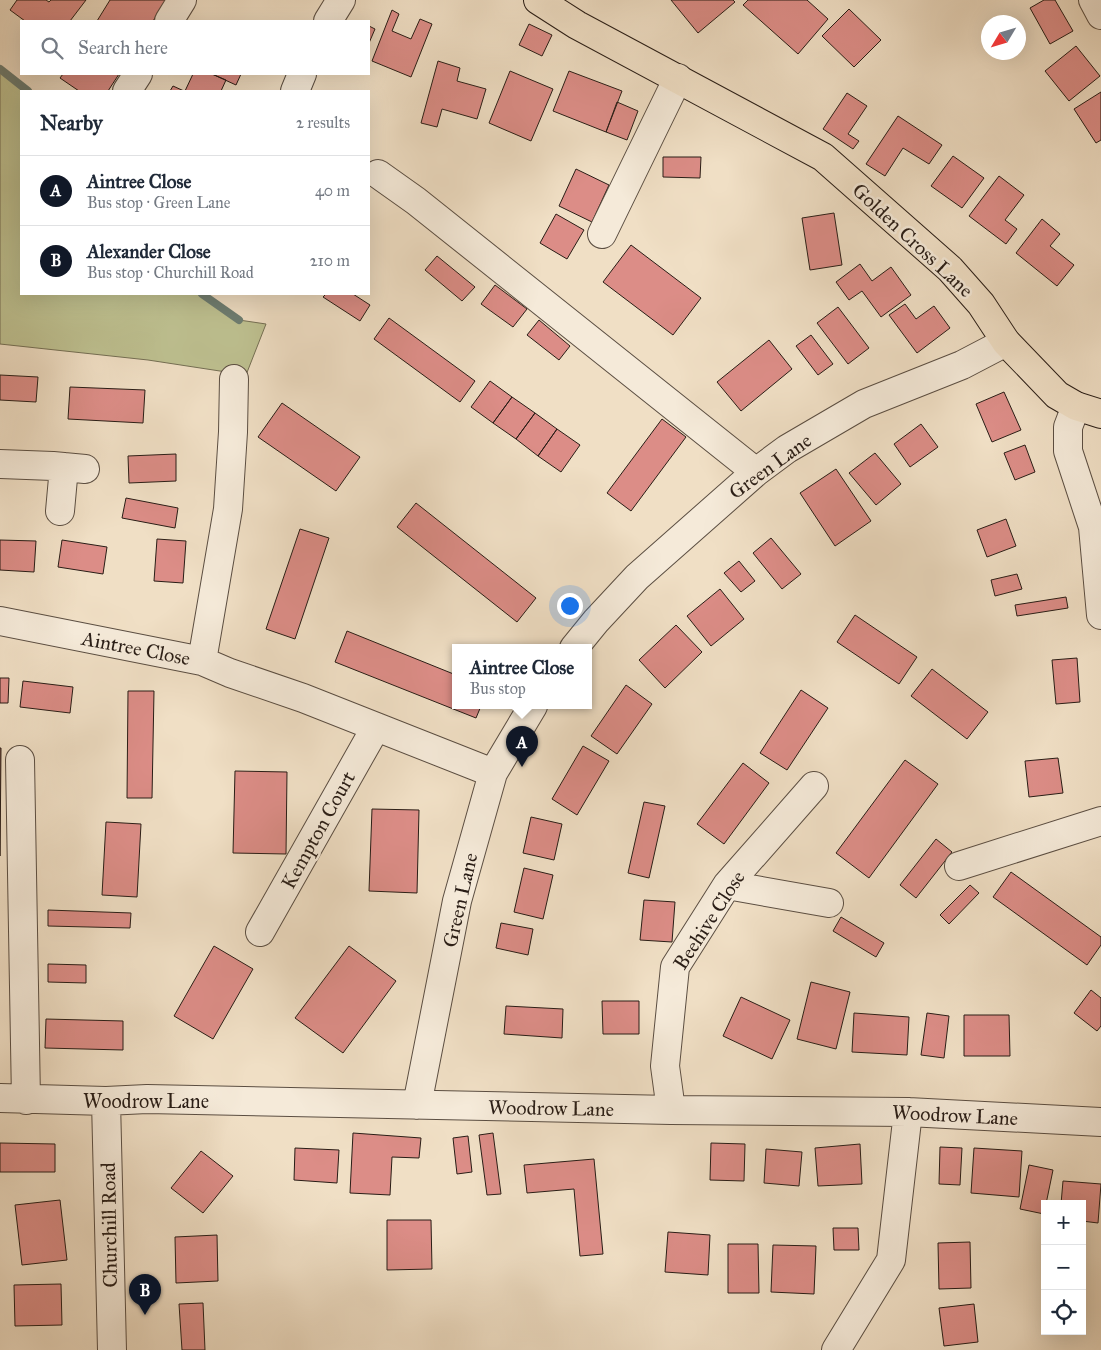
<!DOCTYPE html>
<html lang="en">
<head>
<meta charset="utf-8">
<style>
	:root { --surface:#fff; --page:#f2f2f3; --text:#1f2937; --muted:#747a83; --line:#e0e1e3; --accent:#111827 }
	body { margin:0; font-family:"IM FELL Great Primer",serif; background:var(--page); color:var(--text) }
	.controls { position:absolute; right:15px; bottom:15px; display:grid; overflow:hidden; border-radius:0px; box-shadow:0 5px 20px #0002 }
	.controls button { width:45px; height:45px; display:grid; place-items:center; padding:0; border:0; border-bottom:1px solid var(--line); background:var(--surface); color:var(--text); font:25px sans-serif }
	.compass { position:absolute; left:981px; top:15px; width:45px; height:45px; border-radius:50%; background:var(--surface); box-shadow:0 5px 20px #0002; rotate:232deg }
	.you { position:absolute; left:569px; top:605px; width:18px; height:18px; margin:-12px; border:4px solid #fff; border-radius:50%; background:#1a73e8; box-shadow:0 0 0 8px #1a73e833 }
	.badge { display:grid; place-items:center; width:32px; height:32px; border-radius:50%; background:var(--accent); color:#fff; font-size:16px; font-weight:700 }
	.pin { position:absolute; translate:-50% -41px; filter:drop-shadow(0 1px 2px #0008) }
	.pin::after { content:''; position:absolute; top:26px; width:18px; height:15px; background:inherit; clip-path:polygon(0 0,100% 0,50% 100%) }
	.popup { position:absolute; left:452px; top:644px; width:140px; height:65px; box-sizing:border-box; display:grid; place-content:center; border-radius:0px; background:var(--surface); filter:drop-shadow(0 1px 4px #0005); font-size:16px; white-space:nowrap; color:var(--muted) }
	.popup b { font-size:19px; color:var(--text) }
	.popup::after { content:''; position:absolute; left:50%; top:100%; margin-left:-10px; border:10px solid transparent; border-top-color:var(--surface) }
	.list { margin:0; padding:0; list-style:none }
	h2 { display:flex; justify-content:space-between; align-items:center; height:65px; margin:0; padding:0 20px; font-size:21px }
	h2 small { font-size:16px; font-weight:400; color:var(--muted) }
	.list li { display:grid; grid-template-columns:32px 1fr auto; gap:15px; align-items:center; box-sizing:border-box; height:70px; padding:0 20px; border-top:1px solid var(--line) }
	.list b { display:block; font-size:19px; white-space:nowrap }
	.list p { margin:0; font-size:16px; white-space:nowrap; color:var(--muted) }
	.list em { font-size:16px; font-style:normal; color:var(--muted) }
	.icon { flex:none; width:28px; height:28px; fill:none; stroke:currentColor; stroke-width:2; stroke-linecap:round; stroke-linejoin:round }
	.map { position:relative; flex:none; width:1101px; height:1350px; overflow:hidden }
	.search { position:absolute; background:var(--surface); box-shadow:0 5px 20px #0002; left:20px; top:20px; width:350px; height:55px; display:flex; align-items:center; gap:12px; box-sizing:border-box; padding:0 18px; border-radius:0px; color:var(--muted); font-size:19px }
	.panel { position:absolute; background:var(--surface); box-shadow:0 5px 20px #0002; left:20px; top:90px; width:350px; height:205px; border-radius:0px }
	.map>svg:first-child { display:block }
	.green { fill:#bec191; stroke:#746f54 }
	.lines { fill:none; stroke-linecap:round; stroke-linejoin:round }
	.stream { stroke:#6d7d72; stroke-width:8 }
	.building { fill:#dc8d87; stroke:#291d16 }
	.minor-casing { stroke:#5b4e42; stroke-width:30 }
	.major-casing { stroke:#291d16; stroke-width:30 }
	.minor { stroke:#f5ead9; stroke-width:28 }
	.major { stroke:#f0dfc5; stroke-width:28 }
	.labels { text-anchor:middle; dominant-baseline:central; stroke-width:5; stroke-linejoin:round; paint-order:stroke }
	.street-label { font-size:20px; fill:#291d16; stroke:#f5ead9 }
</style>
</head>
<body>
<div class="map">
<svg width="1101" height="1350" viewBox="0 0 1101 1350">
	<rect width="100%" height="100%" fill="#f0dfc5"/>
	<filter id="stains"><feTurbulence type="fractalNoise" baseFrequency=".004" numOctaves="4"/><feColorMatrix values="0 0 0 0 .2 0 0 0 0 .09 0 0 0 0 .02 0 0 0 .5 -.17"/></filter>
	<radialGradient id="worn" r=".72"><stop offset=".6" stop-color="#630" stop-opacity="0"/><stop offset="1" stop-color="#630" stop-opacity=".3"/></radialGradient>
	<path class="green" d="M0,69L28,91H21V294H202L239,320L266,324L246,375L148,360L0,344Z"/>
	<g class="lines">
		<path class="stream" d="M0,69L28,91
			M202,294L239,320"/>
	</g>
	<path class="building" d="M17,0H46L49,2L51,0H86L70,21H25L10,10Z
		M110,0H167L153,21H97Z
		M671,0H733L735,2L698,33Z
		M748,0H807L828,19L798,54L743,5Z
		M1044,0H1055L1073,31L1050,44L1030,8Z
		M849,9L881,40L854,67L822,36Z
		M392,10L399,14L392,31L411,39L420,19L432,24L411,77L372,61Z
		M529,24L552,35L542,56L519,45Z
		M369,26L375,29L369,43Z
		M1076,46L1100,76L1069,101L1045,71Z
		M438,61L460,68L457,81L486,89L477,119L442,109L437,127L421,123Z
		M510,71L553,89L531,141L489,123Z
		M569,71L622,91L606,132L553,111Z
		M63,74H119L108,91H79L60,78Z
		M193,74H212L226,80L221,91H185Z
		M212,74H241L236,85Z
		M173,86L184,91H170Z
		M1101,92V140L1096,143L1074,109Z
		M847,93L867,106L848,134L859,141L853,149L823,129Z
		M617,102L638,111L627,140L606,132Z
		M898,116L942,145L929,164L903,148L885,176L866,164Z
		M953,156L984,178L962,208L931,186Z
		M663,157H701L700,178L663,177Z
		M576,169L609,185L592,222L559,206Z
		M999,176L1024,195L1005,220L1017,229L1006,244L969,216Z
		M834,213L842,265L810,270L802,218Z
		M556,214L584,230L567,259L540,243Z
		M1042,219L1060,234L1050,246L1074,265L1057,286L1016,253Z
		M631,245L701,298L673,335L603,282Z
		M437,256L475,287L462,301L425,270Z
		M860,264L872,281L891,267L911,295L881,317L862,291L849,300L836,282Z
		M495,285L527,309L513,327L481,304Z
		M326,294H353L370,305L360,321L323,297Z
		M905,304L916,319L934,306L950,328L917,353L889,315Z
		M838,307L869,348L848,364L817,323Z
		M389,318L475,381L460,402L374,339Z
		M539,320L570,346L559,360L527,335Z
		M811,335L833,364L818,375L796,346Z
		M769,340L792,369L741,411L717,382Z
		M0,375L38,377L36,402L0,400Z
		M490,381L512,397L493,423L471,407Z
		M70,387L145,390L143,423L68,419Z
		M1004,392L1021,430L992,442L976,404Z
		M512,397L535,413L516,439L493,423Z
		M282,403L360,457L336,491L258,437Z
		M535,413L557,429L538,456L516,439Z
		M662,419L686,437L631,511L607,493Z
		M921,424L938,447L910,467L894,444Z
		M557,429L580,445L561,472L538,456Z
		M1025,445L1035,472L1015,480L1004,453Z
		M875,453L901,484L876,505L849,473Z
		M176,454V481L129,483L128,456Z
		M836,469L871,521L835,546L800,493Z
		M126,498L178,508L175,528L122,518Z
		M416,503L536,598L517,622L397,527Z
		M1006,519L1016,546L987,557L977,530Z
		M300,529L329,538L295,639L266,629Z
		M771,538L801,574L782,589L753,553Z
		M157,539L186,541L183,583L154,581Z
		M0,540L36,541L34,572L0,570Z
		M62,540L107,547L103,574L58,567Z
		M739,561L755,581L741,592L724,573Z
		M1017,574L1022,589L995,596L991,580Z
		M720,589L744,619L711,646L687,616Z
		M1066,597L1068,608L1017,616L1015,605Z
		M855,615L917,657L899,684L837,642Z
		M676,625L702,652L665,688L639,660Z
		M347,631L456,675V706H481L476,718L335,662Z
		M1077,658L1080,702L1056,704L1052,660Z
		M932,669L988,712L967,739L911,696Z
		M0,678H9L8,703H0Z
		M23,681L73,687L70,713L20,707Z
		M626,685L652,704L617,754L591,736Z
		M801,690L828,708L787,770L760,753Z
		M128,691H154L152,798H127Z
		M583,746L609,761L577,815L552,799Z
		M0,748H1L0,856Z
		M1058,758L1063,793L1029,797L1025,761Z
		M905,760L938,784L869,878L836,853Z
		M743,763L769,783L724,844L697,824Z
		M235,771L287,772L286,854L233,853Z
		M644,802L665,806L649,878L628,873Z
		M372,809L419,810L417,893L369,891Z
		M531,817L562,824L554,860L523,853Z
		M106,822L141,824L137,897L102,895Z
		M936,839L952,852L916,898L900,885Z
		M524,868L553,875L543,919L514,912Z
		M1011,872L1101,937V945L1087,965L993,897Z
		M970,885L979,893L949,924L940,915Z
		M644,900L675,902L672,942L640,940Z
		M48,910L131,913L130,928L48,926Z
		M841,917L884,943L876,957L833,931Z
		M501,923L533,929L528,955L496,948Z
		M214,946L253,969L213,1039L174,1016Z
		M349,946L396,981L343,1053L295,1018Z
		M48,964L86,965V983L48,982Z
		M811,982L850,992L836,1049L797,1039Z
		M1091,990L1101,998V1026L1097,1031L1074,1013Z
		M741,997L790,1020L772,1059L723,1036Z
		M602,1001H639V1034H603Z
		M506,1006L563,1009L562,1038L504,1034Z
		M854,1013L909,1017L907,1055L852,1052Z
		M927,1013L949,1016L944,1058L921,1055Z
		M964,1015H1009L1010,1056H964Z
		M46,1019L123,1021V1050L45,1048Z
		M353,1133L421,1138L419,1158L392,1157L390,1195L350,1193Z
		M493,1133L501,1194L487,1195L479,1135Z
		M468,1136L472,1172L457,1174L453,1138Z
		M0,1143L55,1144V1172H0Z
		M711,1143L745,1144L744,1181L710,1180Z
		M860,1144L862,1184L818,1186L815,1148Z
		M940,1147L962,1148L960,1185L939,1184Z
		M295,1148L339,1150L337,1183L294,1180Z
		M974,1148L1022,1151L1019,1197L971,1193Z
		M766,1149L802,1152L799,1186L764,1183Z
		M201,1151L233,1176L203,1213L171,1188Z
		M594,1159L603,1254L580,1256L574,1189L527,1193L524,1165Z
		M1029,1165L1053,1170L1046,1204H1045L1044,1214L1020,1209Z
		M1063,1181L1101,1184L1098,1223L1082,1221V1204H1061Z
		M60,1200L67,1260L22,1265L15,1205Z
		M387,1220H431L432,1269L387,1270Z
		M833,1228H858L859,1250H834Z
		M668,1232L710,1235L708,1275L665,1272Z
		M217,1235L218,1281L176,1283L175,1237Z
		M970,1242L971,1288L939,1289L938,1243Z
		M728,1244H758L759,1293H728Z
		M773,1245L816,1246L814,1294L771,1292Z
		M61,1284L62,1325L15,1326L14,1285Z
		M203,1303L205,1350H182L179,1304Z
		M974,1304L978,1342L944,1346L939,1308Z"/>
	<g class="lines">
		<defs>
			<path id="minor" d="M1093,0L1101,15
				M169,21L182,0
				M328,21L341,0
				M127,91L138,74
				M295,91L302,74
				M378,174L416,201L756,472
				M602,234L678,78
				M1076,406L1068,427V451L1093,527L1101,615
				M0,464L53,466L85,469
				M60,511L64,467
				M0,621L202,661L230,673L303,698L493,773
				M574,648L596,621L637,577L756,472L787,449L864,404L962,365L1006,342
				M202,661L228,509L233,432L234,379
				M20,760L26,1100
				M959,866L1101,821
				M727,885L829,903
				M260,932L376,727
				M0,1098L106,1101L147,1099L671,1110L908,1112L1101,1122
				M106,1101L112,1350
				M417,1105L457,901L493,773L533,706
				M671,1110L665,1066L675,967L727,885L814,786
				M836,1350L891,1260L908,1112"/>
			<path id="major" d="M538,0L577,25L823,157L950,269L981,304L1006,342L1057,395L1076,406L1101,414"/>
		</defs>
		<use href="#minor" class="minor-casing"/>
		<use href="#major" class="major-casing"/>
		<use href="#minor" class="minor"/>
		<use href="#major" class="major"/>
	</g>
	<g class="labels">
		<g class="street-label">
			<text transform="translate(913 240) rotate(43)">Golden Cross Lane</text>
			<text transform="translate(770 466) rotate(-36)">Green Lane</text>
			<text transform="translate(136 648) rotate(11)">Aintree Close</text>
			<text transform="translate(318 830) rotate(-61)">Kempton Court</text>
			<text transform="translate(460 900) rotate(-77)">Green Lane</text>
			<text transform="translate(709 920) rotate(-57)">Beehive Close</text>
			<text x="146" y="1101">Woodrow Lane</text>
			<text transform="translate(551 1108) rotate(1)">Woodrow Lane</text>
			<text transform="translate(955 1115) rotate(3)">Woodrow Lane</text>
			<text transform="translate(109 1225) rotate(-91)">Churchill Road</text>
		</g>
	</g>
	<rect width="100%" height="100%" filter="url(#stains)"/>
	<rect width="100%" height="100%" fill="url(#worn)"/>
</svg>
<div class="controls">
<button>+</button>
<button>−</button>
<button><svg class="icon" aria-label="locate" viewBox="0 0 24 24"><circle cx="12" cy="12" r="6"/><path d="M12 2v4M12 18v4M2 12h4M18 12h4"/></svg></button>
</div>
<svg class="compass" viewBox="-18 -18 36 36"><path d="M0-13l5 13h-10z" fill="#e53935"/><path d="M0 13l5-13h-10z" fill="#747a83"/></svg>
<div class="you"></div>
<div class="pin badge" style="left:522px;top:767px">A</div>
<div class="popup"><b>Aintree Close</b>Bus stop</div>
<div class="pin badge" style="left:145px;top:1315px">B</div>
<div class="search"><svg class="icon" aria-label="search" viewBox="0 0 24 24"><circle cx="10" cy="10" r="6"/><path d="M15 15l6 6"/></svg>Search here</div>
<section class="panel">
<h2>Nearby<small>2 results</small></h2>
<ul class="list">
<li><span class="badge">A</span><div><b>Aintree Close</b><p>Bus stop · Green Lane</p></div><em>40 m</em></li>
<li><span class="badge">B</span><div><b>Alexander Close</b><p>Bus stop · Churchill Road</p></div><em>210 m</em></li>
</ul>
</section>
</div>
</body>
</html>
